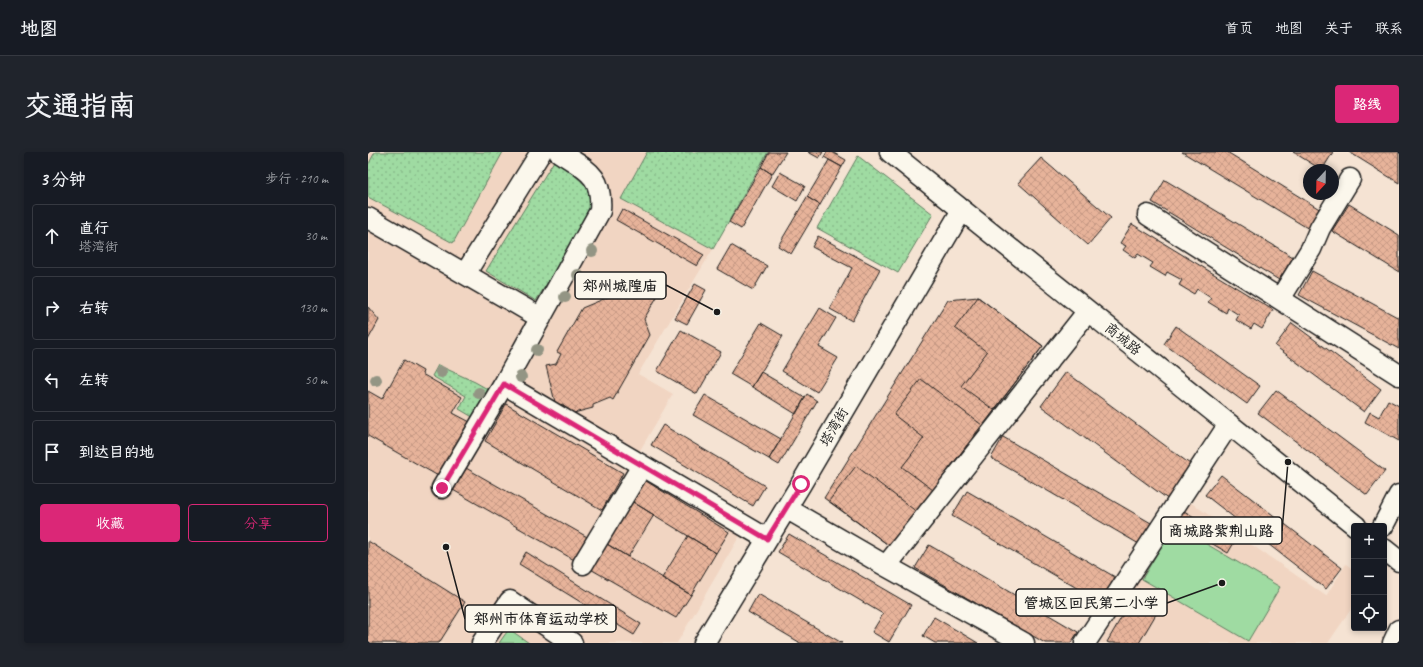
<!DOCTYPE html>
<html lang="zh">
<head>
<meta charset="utf-8">
<style>
	:root { --surface:#171b24; --page:#20242c; --text:#f1f3f6; --muted:#9ea1a6; --line:#363941; --accent:#db2777 }
	body { margin:0; font-family:Caveat,"LXGW WenKai TC",sans-serif; background:var(--page); color:var(--text) }
	.controls { position:absolute; right:12px; bottom:12px; display:grid; overflow:hidden; border-radius:4px; box-shadow:0 2px 6px #0003 }
	.controls button { width:36px; height:36px; display:grid; place-items:center; padding:0; border:0; border-bottom:1px solid var(--line); background:var(--surface); color:var(--text); font:20px sans-serif }
	.compass { position:absolute; left:935px; top:12px; width:36px; height:36px; border-radius:50%; background:var(--surface); box-shadow:0 2px 6px #0003; rotate:202deg }
	.stop { position:absolute; width:12px; height:12px; margin:-9px; border:3px solid #db2777; border-radius:50%; background:#fff }
	.stop.end { background:#db2777; border-color:#fff; box-shadow:0 1px 4px #0008 }
	.list { margin:0; padding:0; list-style:none }
	h2 { display:flex; justify-content:space-between; align-items:center; height:52px; margin:0; padding:0 16px; font-size:17px }
	h2 small { font-size:13px; font-weight:400; color:var(--muted) }
	.list li { display:grid; grid-template-columns:26px 1fr auto; gap:12px; align-items:center; box-sizing:border-box; height:64px; margin:0 8px 8px; padding:0 8px; border:1px solid var(--line); border-radius:4px }
	.list b { display:block; font-size:15px; white-space:nowrap }
	.list p { margin:0; font-size:13px; white-space:nowrap; color:var(--muted) }
	.list em { font-size:13px; font-style:normal; color:var(--muted) }
	.actions { display:flex; gap:8px; padding:12px 16px }
	.actions a { flex:1; padding:9px 0; border:1px solid var(--accent); border-radius:4px; text-align:center; font-size:14px; color:var(--accent) }
	.actions .main { background:var(--accent); color:#fff }
	.icon { flex:none; width:22px; height:22px; fill:none; stroke:currentColor; stroke-width:2; stroke-linecap:round; stroke-linejoin:round }
	.map { position:relative; flex:none; width:1031px; height:491px; overflow:hidden; border-radius:4px }
	header { display:flex; align-items:center; gap:24px; box-sizing:border-box; height:56px; padding:0 20px; background:var(--surface); border-bottom:1px solid var(--line) }
	header strong { font-size:19px }
	nav { display:flex; gap:22px; margin-inline-start:auto; font-size:14px }
	.intro { display:flex; align-items:center; justify-content:space-between; box-sizing:border-box; height:96px; padding:0 24px }
	h1 { margin:0; font-size:28px }
	.button { padding:10px 18px; border-radius:4px; background:var(--accent); color:#fff; font-size:14px; font-weight:700 }
	main { display:flex; gap:24px; padding:0 24px }
	aside { flex:1; background:var(--surface); border-radius:4px; box-shadow:0 2px 6px #0003 }
	.map>svg:first-child { display:block }
	.built { fill:#f1d5c2 }
	.green { fill:url(#green-dots); stroke:#5e7c5f }
	.pitch { fill:#9fdba2; stroke:#5e7c5f }
	.building { fill:url(#building-cross-hatch); stroke:#1c1c1c }
	.lines { fill:none; stroke-linecap:round; stroke-linejoin:round }
	.minor-casing { stroke:#1c1c1c; stroke-width:23 }
	.minor { stroke:#fbf7ec; stroke-width:20 }
	.tree { fill:#939584 }
	.route { stroke:#db2777; stroke-width:5 }
	.labels { text-anchor:middle; dominant-baseline:central; stroke-width:4; stroke-linejoin:round; paint-order:stroke }
	.street-label { font-size:14px; fill:#1c1c1c; stroke:#fbf7ec }
	.leader { fill:none; stroke:#1c1c1c; stroke-width:1.5 }
	.callout-dot { fill:#1c1c1c; stroke:#fbf7ec; stroke-width:1.5 }
	.callout { fill:#fbf7ec; stroke:#1c1c1c; stroke-width:1.5 }
	.callout-label { font-size:15px; text-anchor:middle; font-weight:bold; fill:#1c1c1c }
</style>
</head>
<body>
<header>
<strong>地图</strong>
<nav><a>首页</a><a>地图</a><a>关于</a><a>联系</a></nav>
</header>
<div class="intro"><h1>交通指南</h1><a class="button">路线</a></div>
<main>
<aside>
<h2>3 分钟<small>步行 · 210 m</small></h2>
<ul class="list">
<li><svg class="icon" aria-label="ahead" viewBox="0 0 24 24"><path d="M12 20V5M6 11l6-6 6 6"/></svg><div><b>直行</b><p>塔湾街</p></div><em>30 m</em></li>
<li><svg class="icon" aria-label="right" viewBox="0 0 24 24"><path d="M7 20v-9h11M14 6l5 5-5 5"/></svg><div><b>右转</b></div><em>130 m</em></li>
<li><svg class="icon" aria-label="left" viewBox="0 0 24 24"><path d="M17 20v-9H6M10 6l-5 5 5 5"/></svg><div><b>左转</b></div><em>50 m</em></li>
<li><svg class="icon" aria-label="arrive" viewBox="0 0 24 24"><path d="M6 21V4h12l-3 4 3 4H6"/></svg><div><b>到达目的地</b></div></li>
</ul>
<div class="actions"><a class="main">收藏</a><a>分享</a></div>
</aside>
<div class="map">
<svg width="1031" height="491" viewBox="0 0 1031 491">
	<defs>
		<pattern id="green-dots" width="8" height="8" patternUnits="userSpaceOnUse"><rect width="8" height="8" fill="#9fdba2"/><path d="M2 2h.1M6 6h.1" fill="none" stroke="#88bb8b" stroke-width="1.8" stroke-linecap="round"/></pattern>
		<pattern id="building-cross-hatch" width="8" height="8" patternUnits="userSpaceOnUse"><rect width="8" height="8" fill="#e7b39a"/><path d="M0 0l8 8M0 8l8-8" fill="none" stroke="#c69984"/></pattern>
	</defs>
	<rect width="100%" height="100%" fill="#f5e3d3"/>
	<filter id="ink" filterUnits="userSpaceOnUse"><feTurbulence type="fractalNoise" baseFrequency=".025" numOctaves="2"/><feDisplacementMap in="SourceGraphic" scale="8" xChannelSelector="R" yChannelSelector="G"/><feConvolveMatrix kernelMatrix="1 2 1 2 8 2 1 2 1" color-interpolation-filters="sRGB"/></filter>
	<g filter="url(#ink)">
		<path class="built" d="M0,0H279L253,47L345,97L270,222L305,242L271,300L382,366L309,491H0Z
			M819,348L958,444L978,412L986,418V453L960,491H732Z"/>
		<path class="green" d="M7,0H135L85,91L0,45V13Z
			M279,0H400L345,97L253,47Z
			M490,4L565,62L530,121L449,76Z
			M186,9C197,17 217,28 222,42C223,47 223,53 224,58L168,149L118,119Z
			M70,213L107,230L123,239L108,267L91,257L98,244L64,224Z"/>
		<path class="pitch" d="M806,373L912,435L880,489L774,427Z
			M141,477L161,491H131Z"/>
		<path class="building" d="M401,0H418L404,22L393,15Z
			M440,0H455L451,6Z
			M459,0H464L478,8L474,15L456,5Z
			M814,0H859L953,58L941,77Z
			M925,0H965L954,18Z
			M981,0H1031V31Z
			M673,6L743,66L720,93L650,31Z
			M461,8L474,15L452,53L439,45Z
			M393,15L404,22L373,77L361,70Z
			M412,20L437,34L429,49L404,34Z
			M797,28L925,105L911,128L784,50Z
			M439,45L452,53L423,102L410,94Z
			M981,52L1031,83V120L964,79Z
			M254,57L336,103L329,114L248,68Z
			M764,72L905,158L894,177L886,172L883,177L868,168L871,163L860,156L858,161L840,150L843,146L829,137L826,142L811,133L814,128L799,120L797,124L782,115L785,111L770,102L767,106L755,98L758,94L752,91Z
			M450,84L512,117L484,169L462,157L484,116L444,95Z
			M363,93L399,114L385,138L349,117Z
			M944,119L1031,166V197L931,143Z
			M327,132L338,138L319,172L307,166Z
			M269,133L289,145L276,167L282,183L245,248L242,246L225,253V256L198,263L195,252L188,254L178,214L188,212L193,202L189,200L214,156Z
			M610,145L675,194L626,258L593,234L619,200L587,176Z
			M610,145L675,194L523,395L456,346L580,148Z
			M0,155L11,168L0,188Z
			M452,156L468,166L451,195L470,206L449,240L414,219Z
			M393,171L415,184L384,235L362,222Z
			M924,171L1013,237L996,260L907,194Z
			M808,174L892,234L879,252L796,192Z
			M313,178L353,200L329,242L289,219Z
			M36,208L55,219L54,222L94,245L85,261L102,270L72,325L0,284V239L14,247Z
			M393,220L437,246L428,262L384,235Z
			M698,220L826,315L801,348L673,254Z
			M553,227L614,273L565,338L534,315L556,286L526,263Z
			M908,238L1017,319L999,343L890,261Z
			M439,242L449,249L411,313L401,307Z
			M337,243L413,287L401,307L325,263Z
			M1020,248L1031,254V289L997,270L1002,260L1011,265Z
			M138,252L255,321L234,358L117,289Z
			M295,273L397,334L385,354L283,293Z
			M635,285L783,371L771,392L623,306Z
			M488,314L549,360L523,395L461,349Z
			M98,316L221,386L208,409L85,338Z
			M853,323L974,416L958,437L837,343Z
			M273,326L361,380L348,401L260,347Z
			M599,339L747,425L733,450L584,364Z
			M260,347L286,363L260,405L234,389Z
			M816,359L867,389L860,401L809,371Z
			M421,382L543,453L521,490L504,480L515,462L410,400Z
			M320,384L348,401L323,443L294,426Z
			M0,389L97,450L71,491H0Z
			M234,389L323,443L308,466L219,415Z
			M561,393L710,480L703,491H677L547,416Z
			M158,400L273,472L266,483L151,412Z
			M770,437L794,452L771,491H741L739,490Z
			M390,442L474,491H431V490L380,460Z
			M566,465L610,491H567L555,484Z"/>
		<g class="lines">
			<defs>
				<path id="minor" d="M522,0L988,374
					M780,63L1031,223
					M0,66L173,166
					M97,122L173,0
					M912,147L943,97L952,76L982,27
					M136,232L399,387
					M74,336L136,232L232,59C235,22 218,18 191,0
					M418,356L518,414L656,491
					M1015,374L1031,343
					M1016,397L1031,409
					M215,412L274,314
					M518,414L720,159
					M114,491L142,449L204,491
					M336,491L433,332L594,58
					M717,491L861,272
					M1025,491L1031,478"/>
			</defs>
			<use href="#minor" class="minor-casing"/>
			<use href="#minor" class="minor"/>
		</g>
		<g class="tree">
			<circle cx="224" cy="99" r="6"/>
			<circle cx="210" cy="123" r="6"/>
			<circle cx="197" cy="145" r="6"/>
			<circle cx="169" cy="198" r="6"/>
			<circle cx="73" cy="220" r="6"/>
			<circle cx="153" cy="225" r="6"/>
			<circle cx="8" cy="228" r="6"/>
			<circle cx="111" cy="241" r="6"/>
		</g>
	</g>
	<g class="lines" filter="url(#ink)">
		<path class="route" d="M74,336L136,232L399,387L433,332"/>
	</g>
	<g class="labels">
		<g class="street-label">
			<text transform="translate(755 187) rotate(39)">商城路</text>
			<text transform="translate(466 275) rotate(-60)">塔湾街</text>
		</g>
	</g>
	<path class="leader" d="M349 160L298 133M920 310L914 379M854 431L799 451M78 395L97 467"/>
	<g class="callout-dot">
		<circle cx="349" cy="160" r="4"/>
		<circle cx="920" cy="310" r="4"/>
		<circle cx="854" cy="431" r="4"/>
		<circle cx="78" cy="395" r="4"/>
	</g>
	<g class="callout">
		<rect x="207" y="120" width="91" height="27" rx="4"/>
		<rect x="793" y="365" width="121" height="27" rx="4"/>
		<rect x="648" y="437" width="151" height="27" rx="4"/>
		<rect x="97" y="453" width="151" height="27" rx="4"/>
	</g>
	<g class="callout-label">
		<text x="252" y="139">郑州城隍庙</text>
		<text x="853" y="384">商城路紫荆山路</text>
		<text x="723" y="456">管城区回民第二小学</text>
		<text x="173" y="472">郑州市体育运动学校</text>
	</g>
</svg>
<div class="controls">
<button>+</button>
<button>−</button>
<button><svg class="icon" aria-label="locate" viewBox="0 0 24 24"><circle cx="12" cy="12" r="6"/><path d="M12 2v4M12 18v4M2 12h4M18 12h4"/></svg></button>
</div>
<svg class="compass" viewBox="-18 -18 36 36"><path d="M0-13l5 13h-10z" fill="#e53935"/><path d="M0 13l5-13h-10z" fill="#9ea1a6"/></svg>
<div class="stop" style="left:433px;top:332px"></div>
<div class="stop end" style="left:74px;top:336px"></div>
</div>
</main>
</body>
</html>
